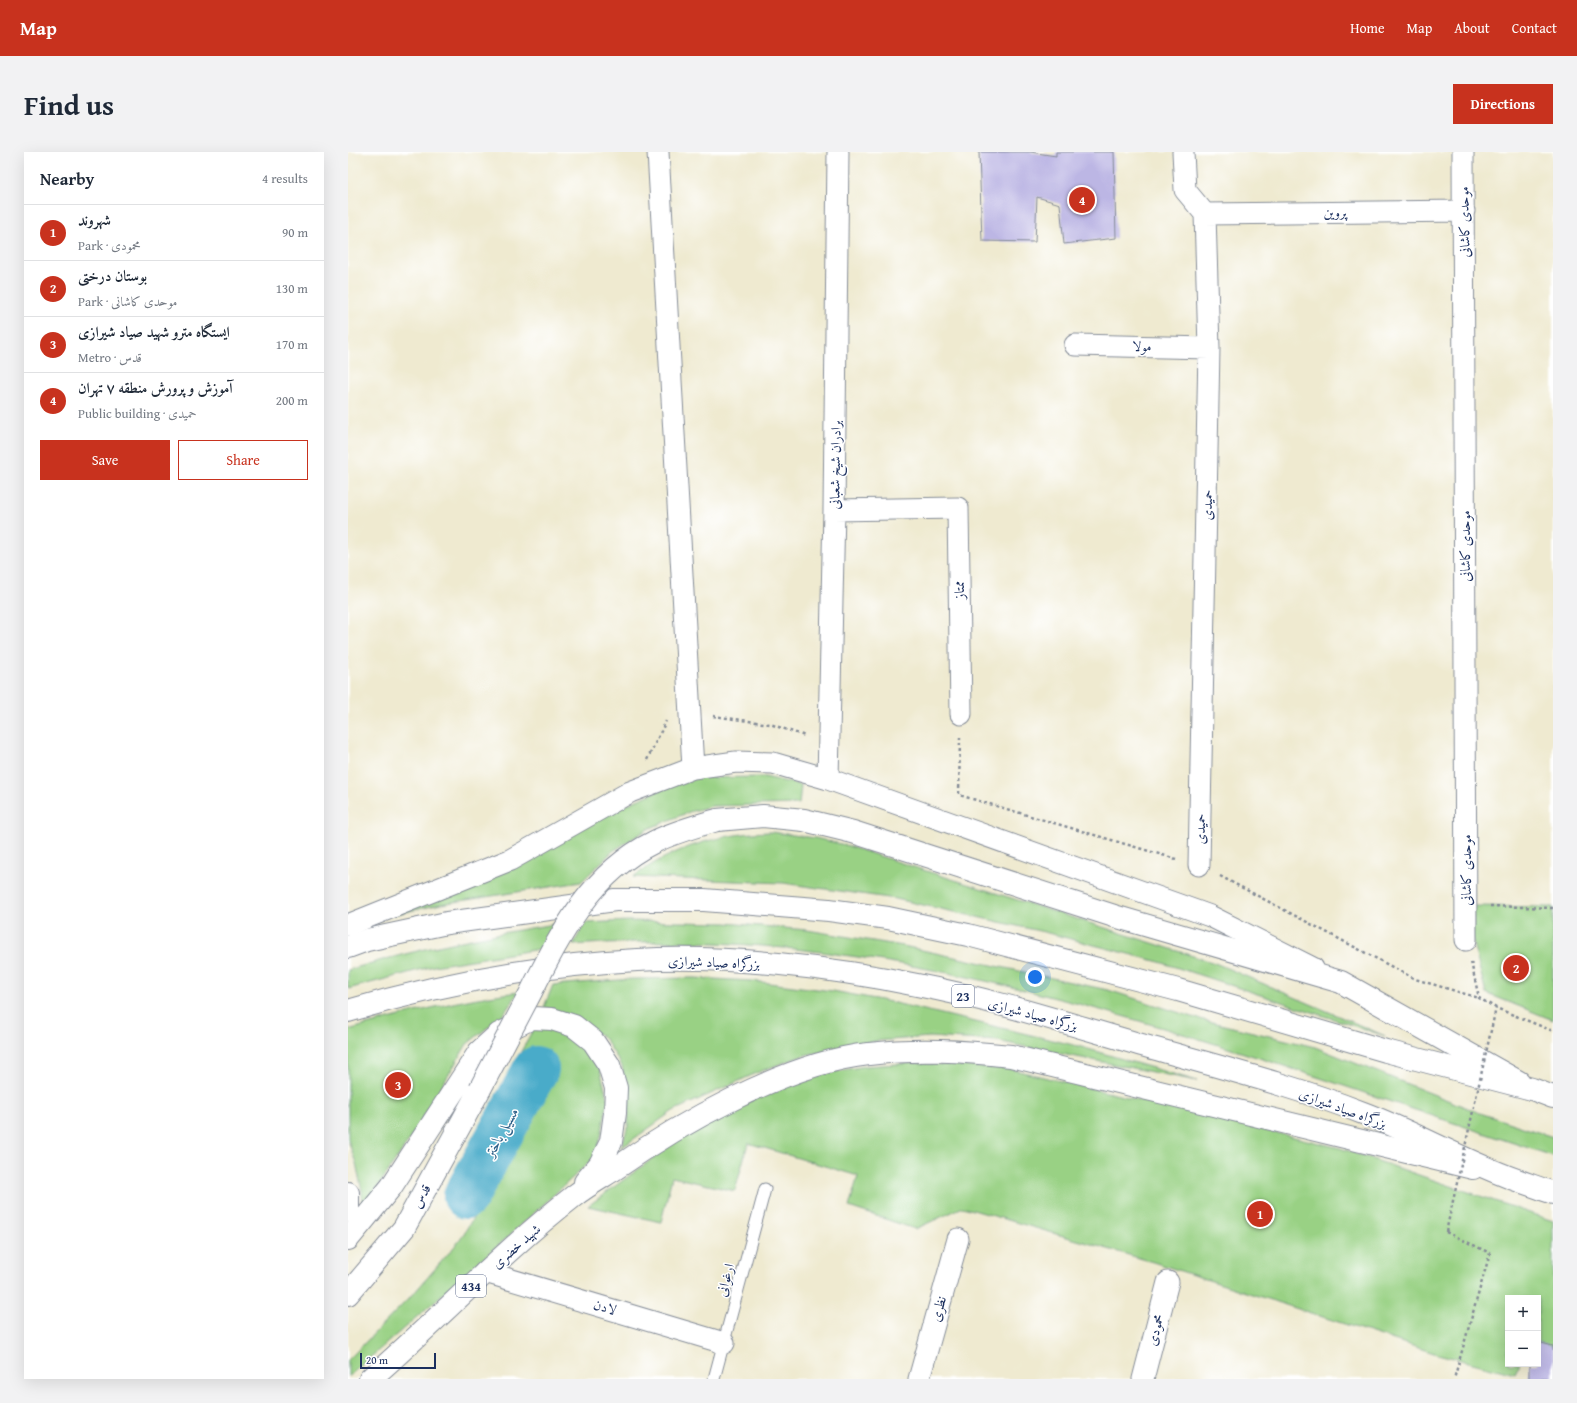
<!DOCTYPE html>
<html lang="en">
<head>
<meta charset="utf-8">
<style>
	:root { --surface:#fff; --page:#f2f2f3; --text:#1f2937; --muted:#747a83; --line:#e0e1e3; --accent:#c8321e }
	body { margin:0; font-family:"Gentium Book Plus",Amiri,serif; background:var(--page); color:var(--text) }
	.controls { position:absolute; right:12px; bottom:12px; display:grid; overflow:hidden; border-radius:0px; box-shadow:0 4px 16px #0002 }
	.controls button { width:36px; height:36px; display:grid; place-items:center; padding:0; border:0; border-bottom:1px solid var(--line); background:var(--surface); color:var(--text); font:20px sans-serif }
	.scale { position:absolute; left:12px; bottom:10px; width:76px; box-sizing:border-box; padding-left:4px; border:2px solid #1b2f5e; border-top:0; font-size:11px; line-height:14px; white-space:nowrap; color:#1b2f5e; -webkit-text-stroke:3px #fff; paint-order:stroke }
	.you { position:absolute; left:687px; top:825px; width:14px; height:14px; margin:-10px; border:3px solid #fff; border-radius:50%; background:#1a73e8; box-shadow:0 0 0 6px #1a73e833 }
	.badge { display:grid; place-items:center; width:26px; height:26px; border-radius:50%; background:var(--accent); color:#fff; font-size:13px; font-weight:700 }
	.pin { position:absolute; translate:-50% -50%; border:2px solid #fff; box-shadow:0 1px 4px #0006 }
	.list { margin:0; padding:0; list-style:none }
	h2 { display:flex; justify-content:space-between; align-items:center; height:52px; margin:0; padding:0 16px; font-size:17px }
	h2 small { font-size:13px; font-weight:400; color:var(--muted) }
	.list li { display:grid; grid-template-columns:26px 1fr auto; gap:12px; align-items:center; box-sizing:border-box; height:56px; padding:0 16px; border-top:1px solid var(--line) }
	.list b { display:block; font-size:15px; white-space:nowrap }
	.list p { margin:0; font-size:13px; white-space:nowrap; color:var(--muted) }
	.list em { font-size:13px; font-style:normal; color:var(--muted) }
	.actions { display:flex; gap:8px; padding:12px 16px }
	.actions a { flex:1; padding:9px 0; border:1px solid var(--accent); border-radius:0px; text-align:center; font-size:14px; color:var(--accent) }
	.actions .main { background:var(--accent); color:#fff }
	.map { position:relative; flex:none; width:1205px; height:1227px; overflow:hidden; border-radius:0px }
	header { display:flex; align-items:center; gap:24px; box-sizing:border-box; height:56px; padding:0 20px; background:var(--accent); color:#fff }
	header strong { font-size:19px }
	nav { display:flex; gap:22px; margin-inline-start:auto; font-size:14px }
	.intro { display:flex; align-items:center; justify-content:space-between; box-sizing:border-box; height:96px; padding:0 24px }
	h1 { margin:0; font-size:28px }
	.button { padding:10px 18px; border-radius:0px; background:var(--accent); color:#fff; font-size:14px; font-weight:700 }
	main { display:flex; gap:24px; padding:0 24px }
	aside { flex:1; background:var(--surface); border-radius:0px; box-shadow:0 4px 16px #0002 }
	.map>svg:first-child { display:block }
	.green { fill:#99d184; stroke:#5a8071 }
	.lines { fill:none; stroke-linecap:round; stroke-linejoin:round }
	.river { stroke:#4aabc9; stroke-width:46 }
	.building { fill:#bcb6e4 }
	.service-casing { stroke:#858c97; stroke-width:13 }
	.minor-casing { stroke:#858c97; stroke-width:23 }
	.primary-casing { stroke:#858c97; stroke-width:24 }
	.trunk-casing { stroke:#858c97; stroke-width:24 }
	.path { stroke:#858c97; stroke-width:2.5; stroke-dasharray:3 3; stroke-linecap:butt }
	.service { stroke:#fff; stroke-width:11 }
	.minor { stroke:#fff; stroke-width:21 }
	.primary { stroke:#fff; stroke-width:22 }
	.trunk { stroke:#fff; stroke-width:22 }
	.primary-bridge-casing { stroke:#858c97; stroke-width:24; stroke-linecap:butt }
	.path-bridge { stroke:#858c97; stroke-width:2.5; stroke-dasharray:3 3; stroke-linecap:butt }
	.primary-bridge { stroke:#fff; stroke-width:22 }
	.labels { text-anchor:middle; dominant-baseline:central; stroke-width:3; stroke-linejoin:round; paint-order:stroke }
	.shield { fill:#fff; stroke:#5f6d8e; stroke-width:1 }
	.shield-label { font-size:13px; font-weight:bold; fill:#1b2f5e }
	.street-label { font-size:14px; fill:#1b2f5e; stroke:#fff }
	.water-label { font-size:15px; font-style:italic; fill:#2e6189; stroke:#fff }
</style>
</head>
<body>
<header>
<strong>Map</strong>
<nav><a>Home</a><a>Map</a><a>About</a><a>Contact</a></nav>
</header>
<div class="intro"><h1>Find us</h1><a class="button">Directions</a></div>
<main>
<aside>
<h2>Nearby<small>4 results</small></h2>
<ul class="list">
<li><span class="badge">1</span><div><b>شهروند</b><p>Park · محمودی</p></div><em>90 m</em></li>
<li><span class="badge">2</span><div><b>بوستان درختی</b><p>Park · موحدی کاشانی</p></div><em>130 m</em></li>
<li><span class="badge">3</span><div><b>ایستگاه مترو شهید صیاد شیرازی</b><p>Metro · قدس</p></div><em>170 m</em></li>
<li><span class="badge">4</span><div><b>آموزش و پرورش منطقه ۷ تهران</b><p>Public building · حمیدی</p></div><em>200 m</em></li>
</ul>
<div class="actions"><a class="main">Save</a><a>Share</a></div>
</aside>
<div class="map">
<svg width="1205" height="1227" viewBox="0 0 1205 1227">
	<rect width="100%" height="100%" fill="#fff"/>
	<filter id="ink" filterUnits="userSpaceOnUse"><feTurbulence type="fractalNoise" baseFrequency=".025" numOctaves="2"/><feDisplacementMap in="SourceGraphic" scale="8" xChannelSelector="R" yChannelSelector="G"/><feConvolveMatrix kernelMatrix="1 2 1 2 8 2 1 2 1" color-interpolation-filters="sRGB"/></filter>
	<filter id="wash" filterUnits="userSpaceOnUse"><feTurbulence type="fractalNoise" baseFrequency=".012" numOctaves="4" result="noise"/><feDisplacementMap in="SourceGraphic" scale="16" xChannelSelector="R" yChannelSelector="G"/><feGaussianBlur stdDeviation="0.9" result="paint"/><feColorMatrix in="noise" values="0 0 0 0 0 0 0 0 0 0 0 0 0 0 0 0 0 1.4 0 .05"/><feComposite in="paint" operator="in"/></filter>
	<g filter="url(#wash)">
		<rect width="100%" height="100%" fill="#efead0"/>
		<path class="green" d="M417,625L453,633L451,652L364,654L341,660L300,677L265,699L233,730L93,752L44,763L264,659L339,626Z
			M423,680L467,686L497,693L867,811L1037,884L815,811L696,780L548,747L435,731L285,725C326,695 373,681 423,680Z
			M1125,754L1205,755V868L1138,841L1125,792Z
			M281,769L378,771L459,778L555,794L760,838L851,867L967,895L1132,961L1205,985V1004C888,901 565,767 225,793L237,771Z
			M207,772L192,797L86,814L0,837V818C68,797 137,783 207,772Z
			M346,826L405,829L485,839L538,849L730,894L849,929L649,889L582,885L528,889L457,903L413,919L325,959L273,996L280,974L281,949L274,914L257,887L228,866L196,855L205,833L284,827Z
			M171,840L154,864L119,892L62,987L13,1060L14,1039L8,1011L0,988V878C56,863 113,846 171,840Z
			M188,872L215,880L234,890L250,910L260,948L253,985L246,1006L160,1085L0,1225V1208L67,1140L112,1088L209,924L170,905Z
			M567,911L662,917L992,996L1205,1069V1194L1190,1190V1146H1160V1212H1172L1167,1222L1086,1201L805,1110L615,1055L567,1077L501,1055L510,1024L400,991L387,1039L324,1025L313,1070L240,1054L330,988L369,964L444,930L484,920L518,914Z"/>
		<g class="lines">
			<path class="river" d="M118,1044L188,917"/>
		</g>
		<g id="blocks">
			<path class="building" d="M631,0H682L708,4V0H766L768,86L716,92L712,52L689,45L687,90L634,89Z
				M1190,1190L1205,1194V1227H1181V1212H1190Z"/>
		</g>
	</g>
	<g filter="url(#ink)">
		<use href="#blocks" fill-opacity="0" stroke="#858c97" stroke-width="1"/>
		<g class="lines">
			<defs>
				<path id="service" d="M366,1227L417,1037"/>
				<path id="minor" d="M310,0L345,616
					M835,0L837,38L857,62L861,196L851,713
					M1115,0L1118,788
					M857,62L1116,59
					M727,193L861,196
					M486,358L610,356L613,562
					M480,627L486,358L490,0
					M0,773L162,708L282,640L345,616L388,610L425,611L480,627L862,764L965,816
					M137,1120L376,1191
					M571,1227L610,1087
					M795,1227L820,1130"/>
				<path id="primary" d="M369,668L415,664L456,668L505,680L766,764L993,830L1171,930
					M0,1041V1059
					M0,1087L43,1035L131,900L151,882L184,866L204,867L226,874L245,889L261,913L268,936L267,961L263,990L252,1012L237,1030
					M0,1142L56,1076L132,937
					M22,1227C91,1167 154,1100 226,1044C239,1034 253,1026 267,1017C304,991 342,968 383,948C425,927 473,907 521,902C569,896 616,899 663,904L1125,1016"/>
				<path id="trunk" d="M0,795L19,788L99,771L267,748H356L481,758L540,766L620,783L830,838L1038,899L1184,937L1205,945
					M0,859C94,831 191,813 289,808C379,803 482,815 569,833C643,847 715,870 787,891C863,913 941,932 1015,961C1063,979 1109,1005 1158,1024C1173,1030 1189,1035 1205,1041"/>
			</defs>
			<use href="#service" class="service-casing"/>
			<use href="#minor" class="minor-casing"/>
			<use href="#primary" class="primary-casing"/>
			<use href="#trunk" class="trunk-casing"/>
			<path class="path" d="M365,564L422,572L457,584
				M612,585L611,643L828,707
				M299,608L318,569
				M872,724L1067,827L1131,846
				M1142,754L1205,756
				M1123,810L1131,846L1148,856L1205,879
				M1098,1080L1142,1101L1106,1227"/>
			<use href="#service" class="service"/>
			<use href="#minor" class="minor"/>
			<use href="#primary" class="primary"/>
			<use href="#trunk" class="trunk"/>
			<defs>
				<path id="primary-bridge" d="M132,937C149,905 166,872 183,840C213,781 243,721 306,690C326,680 348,674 369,668"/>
			</defs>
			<use href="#primary-bridge" class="primary-bridge-casing"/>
			<path class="path-bridge" d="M1098,1080L1148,856"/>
			<use href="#primary-bridge" class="primary-bridge"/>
		</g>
	</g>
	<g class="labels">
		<g class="shield">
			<rect x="604" y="833" width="22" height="22" rx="3"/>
			<rect x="108" y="1123" width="30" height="22" rx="3"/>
		</g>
		<g class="shield-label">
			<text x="615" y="844">23</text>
			<text x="123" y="1134">434</text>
		</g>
		<g class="street-label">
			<text transform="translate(987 60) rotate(-1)">پروین</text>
			<text transform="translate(1116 70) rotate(-91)">موحدی کاشانی</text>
			<text transform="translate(794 194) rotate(1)">مولا</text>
			<text transform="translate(487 313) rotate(-89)">برادران شیخ شعبانی</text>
			<text transform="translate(859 353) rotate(-89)">حمیدی</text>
			<text transform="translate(1117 394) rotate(-90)">موحدی کاشانی</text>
			<text transform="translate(611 438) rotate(-91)">ممتاز</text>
			<text transform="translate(852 677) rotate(-89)">حمیدی</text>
			<text transform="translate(1118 718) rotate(-90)">موحدی کاشانی</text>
			<text transform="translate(366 810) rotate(2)">بزرگراه صیاد شیرازی</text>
			<text transform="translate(685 862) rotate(15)">بزرگراه صیاد شیرازی</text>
			<text transform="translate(995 956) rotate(20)">بزرگراه صیاد شیرازی</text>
			<text transform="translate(73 1044) rotate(-61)">قدس</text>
			<text transform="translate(168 1094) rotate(-41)">شهید خضری</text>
			<text transform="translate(377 1128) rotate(-75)">ارغوانی</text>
			<text transform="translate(257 1155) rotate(16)">لادن</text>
			<text transform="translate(590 1157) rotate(-75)">نظری</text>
			<text transform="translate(807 1178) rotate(-75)">محمودی</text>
		</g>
		<g class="water-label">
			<text transform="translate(153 980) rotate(-61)">مسیل باختر</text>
		</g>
	</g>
</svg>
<div class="controls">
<button>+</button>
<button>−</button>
</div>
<div class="scale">20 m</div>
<div class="you"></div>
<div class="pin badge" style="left:912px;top:1062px">1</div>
<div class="pin badge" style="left:1168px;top:816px">2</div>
<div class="pin badge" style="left:50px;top:933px">3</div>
<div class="pin badge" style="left:734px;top:48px">4</div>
</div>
</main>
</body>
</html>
